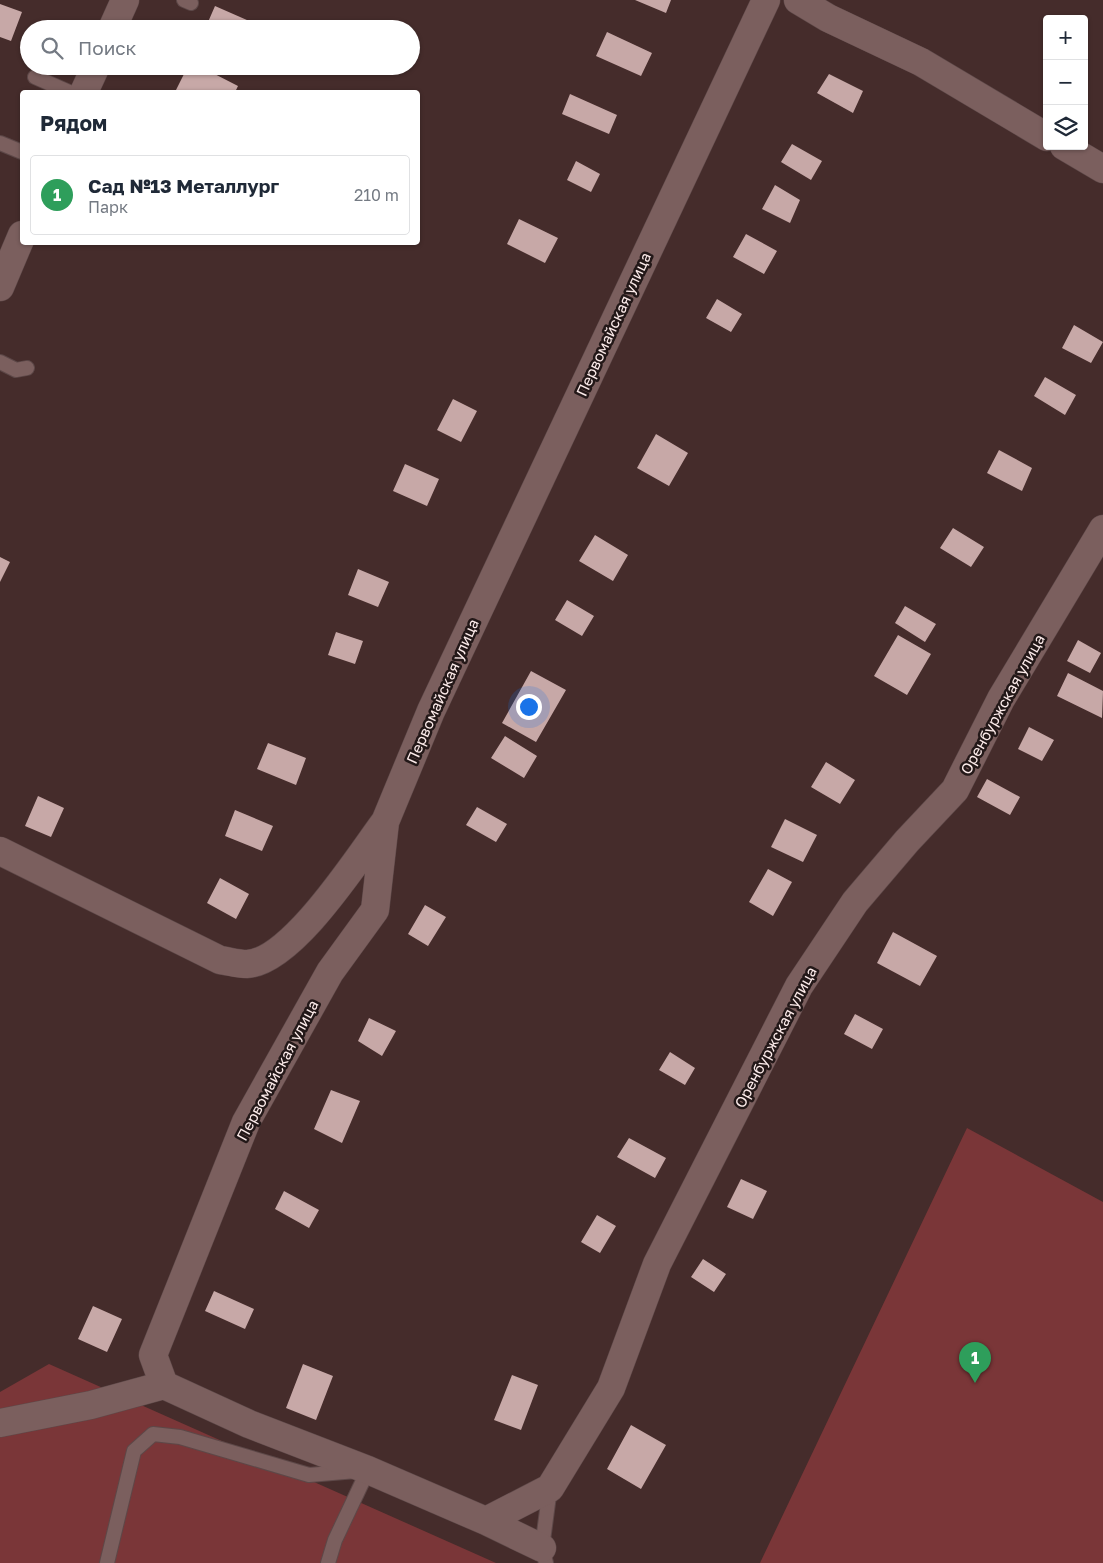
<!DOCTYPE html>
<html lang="ru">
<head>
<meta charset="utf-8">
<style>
  :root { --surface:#fff; --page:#f2f2f3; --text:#1f2937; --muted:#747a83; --line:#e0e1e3; --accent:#db2777 }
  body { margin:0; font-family:"Golos Text",sans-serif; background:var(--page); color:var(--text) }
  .controls { position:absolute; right:15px; top:15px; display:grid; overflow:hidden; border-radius:5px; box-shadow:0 1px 4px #0004 }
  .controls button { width:45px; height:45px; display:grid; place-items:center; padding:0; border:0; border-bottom:1px solid var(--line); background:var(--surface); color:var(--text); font:25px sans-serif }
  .you { position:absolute; left:528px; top:706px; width:18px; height:18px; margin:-12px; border:4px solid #fff; border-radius:50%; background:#1a73e8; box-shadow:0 0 0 8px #1a73e833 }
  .badge { display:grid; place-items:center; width:32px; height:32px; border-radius:50%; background:var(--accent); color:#fff; font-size:16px; font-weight:700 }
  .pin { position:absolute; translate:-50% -41px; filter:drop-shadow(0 1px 2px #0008) }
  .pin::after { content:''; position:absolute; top:26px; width:18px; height:15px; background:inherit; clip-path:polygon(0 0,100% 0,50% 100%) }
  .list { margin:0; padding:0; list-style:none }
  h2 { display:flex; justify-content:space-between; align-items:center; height:65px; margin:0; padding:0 20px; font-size:21px }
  h2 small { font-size:16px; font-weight:400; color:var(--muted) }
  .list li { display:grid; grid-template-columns:32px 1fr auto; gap:15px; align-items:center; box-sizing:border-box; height:80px; margin:0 10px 10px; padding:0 10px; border:1px solid var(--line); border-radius:5px }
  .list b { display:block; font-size:19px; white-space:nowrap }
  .list p { margin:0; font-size:16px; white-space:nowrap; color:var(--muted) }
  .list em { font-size:16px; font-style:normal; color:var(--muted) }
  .icon { flex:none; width:28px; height:28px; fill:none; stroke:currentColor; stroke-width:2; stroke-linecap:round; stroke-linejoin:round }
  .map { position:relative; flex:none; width:1103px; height:1563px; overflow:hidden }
  .search { position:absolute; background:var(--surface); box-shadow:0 1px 4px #0004; left:20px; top:20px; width:400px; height:55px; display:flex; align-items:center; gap:12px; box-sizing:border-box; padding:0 18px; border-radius:28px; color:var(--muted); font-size:19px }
  .panel { position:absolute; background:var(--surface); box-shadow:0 1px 4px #0004; left:20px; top:90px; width:400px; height:155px; border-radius:5px }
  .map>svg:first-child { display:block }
  .green { fill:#7a3638 }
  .building { fill:#c7a8a7 }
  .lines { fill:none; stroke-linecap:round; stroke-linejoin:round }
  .service-casing { stroke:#5d4848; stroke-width:16 }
  .minor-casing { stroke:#5d4848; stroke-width:29 }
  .service { stroke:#7b5f5e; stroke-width:14 }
  .minor { stroke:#7b5f5e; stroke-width:28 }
  .labels { text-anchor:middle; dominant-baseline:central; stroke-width:5; stroke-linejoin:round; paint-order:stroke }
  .street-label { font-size:15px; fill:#fdeceb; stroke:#231818 }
</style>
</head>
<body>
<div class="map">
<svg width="1103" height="1563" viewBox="0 0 1103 1563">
  <rect width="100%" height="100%" fill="#452c2b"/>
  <path class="green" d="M967,1128l136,74v361h-343z
    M49,1364l447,199h-496v-171z"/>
  <path class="building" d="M635,0h36l-5,13z
    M0,4l22,8 -11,29 -11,-4z
    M215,6l41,18 -2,5h-49z
    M607,32l45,21 -11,23 -45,-20z
    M188,66h11l39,20 -3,6h-60z
    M829,74l34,17 -10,22 -36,-20z
    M570,94l47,21 -8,19 -47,-20z
    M792,144l30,17 -11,19 -30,-18z
    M576,161l24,13 -9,18 -24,-12z
    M775,185l25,15 -10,23 -28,-14z
    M519,219l39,19 -13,25 -38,-19z
    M746,234l31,17 -13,23 -31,-17z
    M717,299l25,15 -11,18 -25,-14z
    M1074,325l29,17 -12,21 -29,-15z
    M1045,377l31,18 -11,20 -31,-19z
    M453,399l24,12 -16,31 -24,-12z
    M656,434l32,19 -19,33 -32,-18z
    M999,450l33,18 -10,23 -35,-18z
    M405,464l34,15 -12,27 -34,-15z
    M953,528l31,19 -13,20 -31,-19z
    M595,535l33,20 -15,26 -34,-20z
    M0,557l10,5 -10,20z
    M358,569l31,13 -11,25 -30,-12z
    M567,600l27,16 -12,20 -27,-16z
    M905,606l31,18 -11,18 -30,-19z
    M336,632l27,9 -8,23 -27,-9z
    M898,635l33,19 -24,41 -33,-19z
    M1078,640l23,13 -11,20 -23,-12z
    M531,671l35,19 -30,52 -34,-19z
    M1068,673l35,18 -1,27 -45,-22z
    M1029,727l25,13 -12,21 -24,-12z
    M505,736l32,20 -13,22 -33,-20z
    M268,743l38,15 -10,27 -39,-16z
    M826,762l29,18 -15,24 -29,-17z
    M987,779l33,18 -10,18 -33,-18z
    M38,796l26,12 -13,29 -26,-11z
    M477,807l30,17 -11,18 -30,-17z
    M235,810l38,16 -11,25 -37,-15z
    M785,819l32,16 -14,27 -32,-15z
    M768,869l24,13 -19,34 -24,-14z
    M220,878l29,16 -13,25 -29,-16z
    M425,905l21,12 -18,29 -20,-12z
    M893,932l44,24 -17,30 -43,-23z
    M855,1014l28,15 -11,20 -28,-15z
    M369,1018l27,13 -14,25 -24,-15z
    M670,1052l25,16 -10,17 -26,-15z
    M331,1090l29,11 -18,42 -28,-14z
    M629,1138l37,20 -11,20 -38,-21z
    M741,1179l26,12 -14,28 -26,-12z
    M284,1191l35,19 -10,18 -34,-19z
    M597,1215l19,11 -16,27 -19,-11z
    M703,1259l23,15 -12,18 -23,-15z
    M214,1291l40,18 -9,20 -40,-18z
    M93,1306l29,13 -15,33 -29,-13z
    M303,1364l30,12 -17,44 -30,-12z
    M512,1375l26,10 -17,45 -27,-10z
    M631,1425l35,20 -25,44 -34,-20z"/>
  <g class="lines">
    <g class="service-casing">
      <path id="service" d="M184,0l7,3
        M35,77l34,15
        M0,143l22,9
        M0,362l16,8 11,-2
        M107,1563l27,-112 19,-17 27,3 129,38 59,-5 -33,70 -7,23
        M546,1563l-4,-15 8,-60"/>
    </g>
    <g class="minor-casing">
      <path id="minor" d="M798,0l30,18 93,44 126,75
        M112,29l13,-29
        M84,92l12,-26
        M1064,146l39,23
        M0,287l22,-52
        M0,851l220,109c8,1 18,4 27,4 45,-2 111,-106 137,-141
        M164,1385l-11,-30 93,-233 84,-150 45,-62 10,-88 46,-111 335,-711
        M0,1423l91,-18 73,-20 85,39 119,46 118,51 56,27
        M486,1521l64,-33 61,-100 46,-124 142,-278 56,-84 52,-61 48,-51 46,-91 102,-170"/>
    </g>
    <use href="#service" class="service"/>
    <use href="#minor" class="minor"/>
  </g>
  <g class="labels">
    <g class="street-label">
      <text transform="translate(613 324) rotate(-65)">Первомайская улица</text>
      <text transform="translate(442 691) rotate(-66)">Первомайская улица</text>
      <text transform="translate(1002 704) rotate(-61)">Оренбуржская улица</text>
      <text transform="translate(775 1037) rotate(-62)">Оренбуржская улица</text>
      <text transform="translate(277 1070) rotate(-62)">Первомайская улица</text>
    </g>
  </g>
</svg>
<div class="controls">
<button>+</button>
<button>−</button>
<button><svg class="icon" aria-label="layers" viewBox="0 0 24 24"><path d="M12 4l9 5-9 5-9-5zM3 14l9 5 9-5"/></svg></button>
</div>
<div class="you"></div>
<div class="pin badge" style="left:975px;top:1383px;background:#2e9e5b">1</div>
<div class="search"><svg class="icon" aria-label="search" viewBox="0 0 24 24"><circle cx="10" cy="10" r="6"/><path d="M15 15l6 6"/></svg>Поиск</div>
<section class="panel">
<h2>Рядом<small></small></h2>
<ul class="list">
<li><span class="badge" style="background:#2e9e5b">1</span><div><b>Сад №13 Металлург</b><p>Парк</p></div><em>210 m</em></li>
</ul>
</section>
</div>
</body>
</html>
